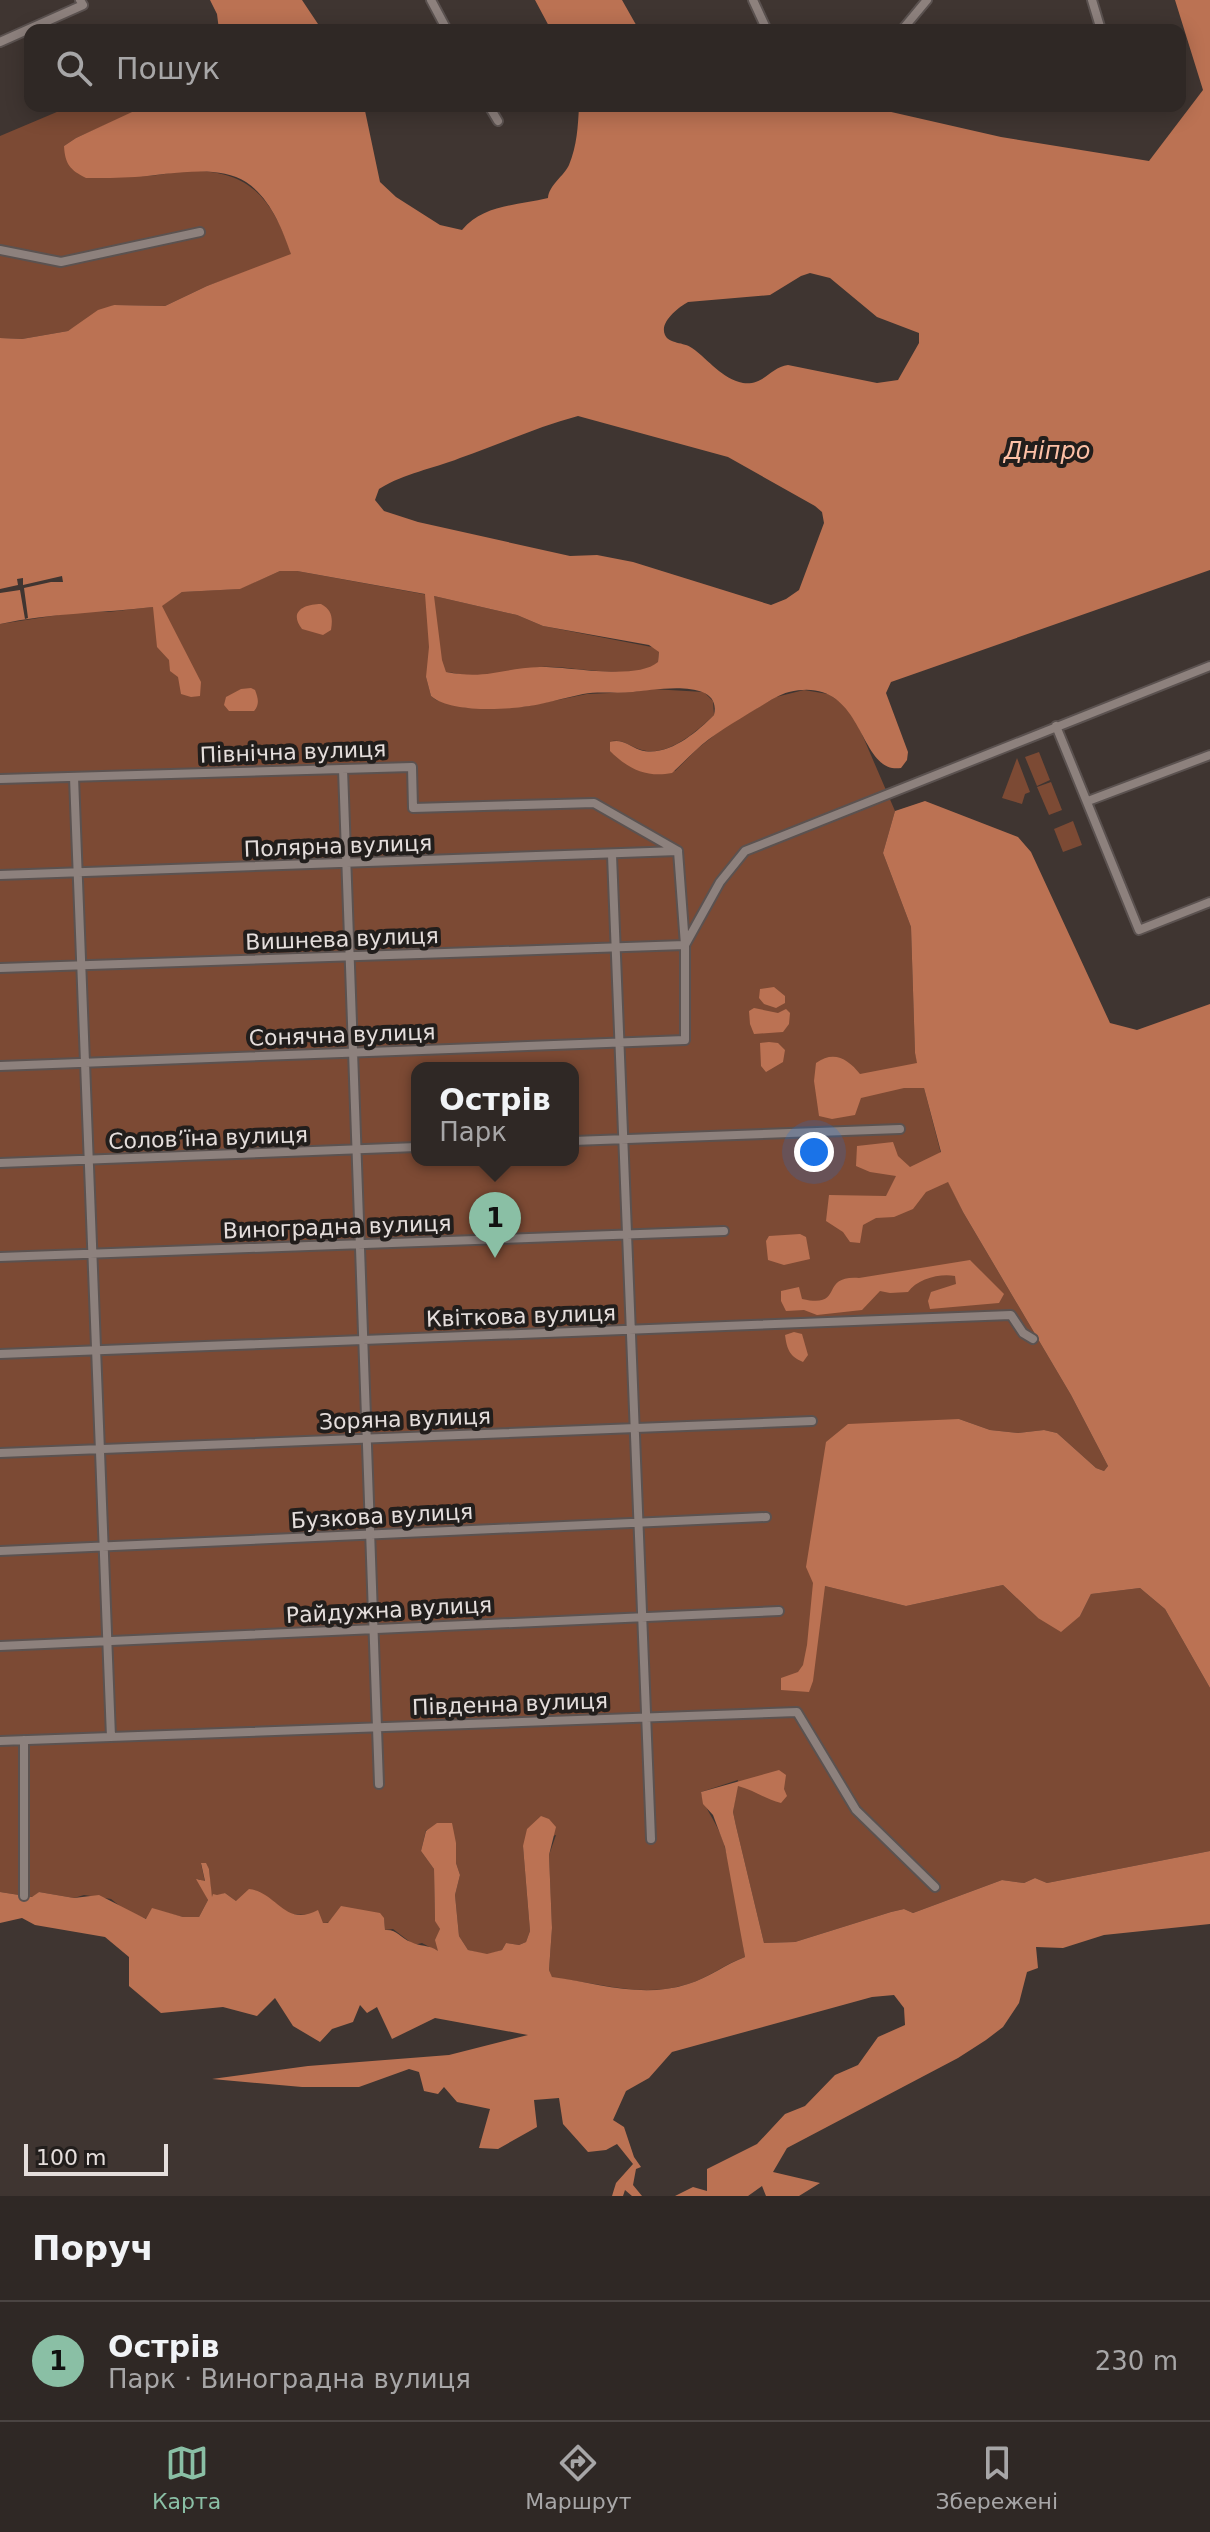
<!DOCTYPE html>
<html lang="uk">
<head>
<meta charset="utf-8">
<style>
  :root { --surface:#2f2825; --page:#3b3432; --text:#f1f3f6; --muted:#a7a6a7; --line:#4a4442; --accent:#8abfa5 }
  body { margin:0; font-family:"DejaVu Sans",sans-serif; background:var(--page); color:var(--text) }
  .scale { position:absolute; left:24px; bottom:20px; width:144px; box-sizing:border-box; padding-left:8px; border:4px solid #e5dedc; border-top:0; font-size:22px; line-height:28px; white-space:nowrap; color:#e5dedc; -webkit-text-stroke:6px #221e1c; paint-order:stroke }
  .you { position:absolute; left:814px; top:1152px; width:28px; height:28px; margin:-20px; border:6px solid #fff; border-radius:50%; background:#1a73e8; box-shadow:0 0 0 12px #1a73e833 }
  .badge { display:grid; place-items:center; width:52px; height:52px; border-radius:50%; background:var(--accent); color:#111; font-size:26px; font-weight:700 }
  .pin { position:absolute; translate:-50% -66px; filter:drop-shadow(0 2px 4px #0008) }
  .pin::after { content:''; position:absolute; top:42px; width:28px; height:24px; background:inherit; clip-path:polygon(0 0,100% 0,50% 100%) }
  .popup { position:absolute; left:411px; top:1062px; width:168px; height:104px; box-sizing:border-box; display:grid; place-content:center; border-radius:16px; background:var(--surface); filter:drop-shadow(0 2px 6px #0005); font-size:26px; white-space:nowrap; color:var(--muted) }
  .popup b { font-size:30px; color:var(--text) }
  .popup::after { content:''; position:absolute; left:50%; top:100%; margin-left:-16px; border:16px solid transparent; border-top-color:var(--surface) }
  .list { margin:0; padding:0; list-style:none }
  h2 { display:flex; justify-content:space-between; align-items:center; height:104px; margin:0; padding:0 32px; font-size:34px }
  h2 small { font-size:26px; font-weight:400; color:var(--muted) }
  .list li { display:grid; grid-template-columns:52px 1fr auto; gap:24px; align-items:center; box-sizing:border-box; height:120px; padding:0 32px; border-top:2px solid var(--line) }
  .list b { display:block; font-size:30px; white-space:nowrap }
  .list p { margin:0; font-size:26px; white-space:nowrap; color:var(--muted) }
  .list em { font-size:26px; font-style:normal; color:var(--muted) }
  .icon { flex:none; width:44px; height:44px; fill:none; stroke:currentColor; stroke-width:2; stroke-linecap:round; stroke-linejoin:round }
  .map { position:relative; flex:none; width:1210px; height:2196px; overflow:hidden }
  .search { position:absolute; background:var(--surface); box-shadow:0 4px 20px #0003; left:24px; right:24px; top:24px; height:88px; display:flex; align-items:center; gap:20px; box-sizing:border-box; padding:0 28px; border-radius:16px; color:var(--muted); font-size:30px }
  .sheet { height:224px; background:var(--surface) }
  nav { display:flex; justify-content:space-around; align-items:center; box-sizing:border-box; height:112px; border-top:2px solid var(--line); background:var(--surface); font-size:22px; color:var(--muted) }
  nav a { display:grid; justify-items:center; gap:4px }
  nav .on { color:var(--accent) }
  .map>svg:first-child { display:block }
  .green { fill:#7c4a34; fill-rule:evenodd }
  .water { fill:#bb7253; fill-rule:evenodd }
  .pier { fill:#3f3531 }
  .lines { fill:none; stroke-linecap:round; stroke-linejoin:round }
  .minor-casing { stroke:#5b5250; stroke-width:12 }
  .minor { stroke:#8d817d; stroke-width:8 }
  .labels { text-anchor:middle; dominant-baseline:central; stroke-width:8; stroke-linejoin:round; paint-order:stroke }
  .street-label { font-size:22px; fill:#e5dedc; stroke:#221e1c }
  .water-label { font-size:24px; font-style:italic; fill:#fdc0a6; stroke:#221e1c }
</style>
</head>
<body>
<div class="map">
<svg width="1210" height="2196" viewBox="0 0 1210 2196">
  <rect width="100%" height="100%" fill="#3f3531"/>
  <path class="green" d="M71,106h63l5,4 -63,28 -12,8c17,7 59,30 74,30 16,1 33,-4 49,-5 64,-2 85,28 105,84l-85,31 -42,20 -51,-1 -46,26 -46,8 -22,-1v-202z
    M280,571h17l137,25 83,19 26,11 114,22 2,4 -1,11c-23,19 -88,2 -116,4 -21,2 -41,9 -62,10 -21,0 -35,-11 -54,0l5,19 5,4 31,8 56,-1 64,-13 46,-2 19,-3 52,3 9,9 1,14c-18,17 -46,42 -72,35 -11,-3 -19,-11 -30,-9l63,30 22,-22 29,-23 50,-29 28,-7 24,4 17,11 13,20 37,86 -12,42 28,74 4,126 33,128 15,31 108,183 37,71 -4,5 -8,-3 -39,-35 -13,-3 -26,3 -28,-3 -31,-11 -146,164 93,23 97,-21 35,33 42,-2 11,-22 49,-6 25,21 45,79v163l-163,32 -12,-5 -11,5 -22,-3 -89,33 -9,-4 -13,3 -96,30 -31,1 -28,-117 -3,-14 5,-32 -37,12c3,17 17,31 23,52 9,33 16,79 21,113 -20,7 -37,21 -57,27 -46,15 -90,-2 -136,-6l-3,-8 3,-42 -3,-73 7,-20 -33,11 7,85 -4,11 -7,3 -13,-2 -4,7 -15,5 -19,-5 -9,-14 -4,-41 5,-20 -4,-12v-20l-30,-13 -5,21 13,18 1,51 5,9 -1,23 -17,-9 -8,2 -21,-16 -8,1 -1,-11 -61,4 -15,-8 -19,-1 -9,-6 -44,-7 -11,-8 -8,3 -5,6 -3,-33 -8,-5 4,18 -7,-3 10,21 -9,17h-16l-31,-8 -5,10 -21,-8 -15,-12 -27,-4 -10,3 -35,-6 -6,5 -33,-5v-1268l84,-13 24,1 53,-6 21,-14 57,-3zM417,1068h156v92h-156z
    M1039,752l11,28 -13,6 -12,-29z
    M1017,758l13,34 -5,2 -3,10 -20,-6z
    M1051,782l11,28 -13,5 -12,-28z
    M1073,821l9,24 -19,7 -9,-23z"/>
  <path class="water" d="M210,0h92l20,30h-103l-2,-16z
    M535,0h87l17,30h-88z
    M1175,0h35v570l-319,112 -5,11 22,59 -1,8 -6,8c-45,7 -34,-94 -112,-76 -12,3 -22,11 -33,17 -21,13 -43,25 -61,42 -8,7 -15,15 -23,22 -25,5 -44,-4 -62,-22v-9c12,-4 19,4 30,8 27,8 56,-17 74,-35 9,-38 -61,-25 -81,-23 -17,2 -34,-1 -50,2 -20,4 -41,11 -61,13 -23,3 -73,5 -91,-11l-5,-19 3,-30 -4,-53 -128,-23h-17l-40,18 -58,3 -20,14 39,76 -1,14 -9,1 -10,-3 -3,-17 -8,-6 -1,-11 -12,-13 -4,-40c-51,6 -102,6 -153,17v-286l22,1 46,-8 30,-21 16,-5 51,1 42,-20 84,-32c-9,-26 -21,-56 -45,-72 -29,-19 -79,-7 -111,-5 -16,1 -33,1 -49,1 -16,-8 -21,-14 -22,-32l12,-8 69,-32h219l16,76 16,15 44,28 22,5c22,-26 54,-24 86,-32 1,-13 16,-22 21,-33 8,-19 9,-39 10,-59h286l136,31 148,24 54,-71zM810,273l20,5 47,39 42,16v10l-21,37 -21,3 -89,-18c-17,2 -25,21 -45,18 -21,-4 -34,-23 -51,-35 -8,-6 -23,-4 -27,-13 -6,-13 14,-28 23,-33l82,-7 31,-19zM578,416l150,41 87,49 7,6 2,11 -25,67 -13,9 -15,6 -138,-43 -36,-7 -27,1 -152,-34 -34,-11 -9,-11 4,-11c28,-17 51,-19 81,-31 40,-14 77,-31 118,-42zM434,596l83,19 26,11 106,19 10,7 -1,10c-22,19 -90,4 -118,5 -37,1 -53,13 -94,5l-4,-12z
    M321,604c11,6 12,14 10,26l-8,5 -21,-6c-14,-18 3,-25 19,-25z
    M251,688l4,2c3,8 5,14 -1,21h-25l-5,-6 2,-8 15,-8z
    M925,801l93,36 13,15 79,171 27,7 73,-26v684l-45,-79 -25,-21 -49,6 -11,22 -19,16 -23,-14 -35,-33 -97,21 -81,-20 -12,95 -4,11 -28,-2v-12l17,-6 5,-7 4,-20 6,-62 -7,-16 20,-125 22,-18 111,-5 31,11 28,3 26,-3 13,3 39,35 8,3 4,-5 -37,-71 -108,-183 -15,-30 -22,10 -13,17 -19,8 -18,1 -13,7 -3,18 -10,-1 -7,-10 -17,-11 3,-26 57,1 10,-20 -26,-4 -14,-6 1,-20 36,-4 5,14 12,11 31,-15 -17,-64h-20l-43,10 -6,17 -23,4 -13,-3 -5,-35 2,-18c18,-13 32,-4 44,11l57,-11 -2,-10 -4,-126 -28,-74 12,-42z
    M774,987l11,9v7l-9,5 -12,-4 -5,-6 1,-9z
    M754,1008l24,5 8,-4 4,4 -1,11 -6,8 -29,2 -4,-10 -1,-13z
    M769,1042l9,1 7,7 -2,12 -17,10 -5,-6 -1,-23z
    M800,1234l6,3 4,22 -26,6 -16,-5 -2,-19 3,-5z
    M970,1260l34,34 -5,9 -69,6 -2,-8 3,-9 25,-8 -1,-8c-15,-3 -38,3 -47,16l-18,1 -10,-2 -18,19 -45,5 -13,-5 -18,1 -5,-10v-10l18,-4 3,12c44,10 16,-24 57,-21z
    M794,1332l8,2 6,21 -5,7c-14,-6 -16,-13 -18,-27z
    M779,1770l7,5 -2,14 3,7 -6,7c-16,-4 -27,-13 -43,-17l-5,26 3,14 28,117 31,-1 96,-30 13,-3 9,4 89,-33 22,3 11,-5 12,5 163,-32v73l-106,11 -41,13 -27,-1 2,21 -11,4 -8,31 -16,24 -17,13 -28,18 -171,90 -14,24 47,11 -21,13h-33l-4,-10 -14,10h-73l18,-9 14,4v-22l50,-25 28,-30 20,-8 30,-31 23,-10 20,-28 27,-12 -1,-17 -10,-13 -22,2 -200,55 -23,26 -23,13 -13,29 11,7 10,30 7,10 -5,2 -3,16 9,11h-10l-7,-6 -2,6h-11l4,-13 17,-19 -16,-20 -11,6 -18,2 -25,-28 -4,-26 -25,2 3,27 -39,22 -19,-1 11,-39 -33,-7 -13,-15 -6,7 -14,-3 -5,-19 -10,-3 -50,18h-57l-90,-8 96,-13 141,-11 79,-20 -93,-17 -43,21 -15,-32 -10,6 -7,-8 -7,17 -21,7 -12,13 -27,-16 -18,-28 -18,18 -34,-9 -62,6 -32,-27v-29l-24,-20 -70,-12 -13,-7 -22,5v-31l32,5 7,-5 35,6 25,-3 47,24 6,-11 31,9h16l9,-17 -12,-21 9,2 -4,-18h5l3,6 3,28 1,-3 4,1 8,-2 11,8 13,-12c28,3 36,39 69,21l5,13h5l13,-17 39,7 4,5 1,12c12,-1 15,8 26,12 9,5 17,2 27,9l-3,-11 5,-11 -5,-8 -1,-52 -13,-18 5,-20 11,-8h15l4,20v20l4,12 -5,20 4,41 9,14 19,4 15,-4 4,-7 13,2 7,-3 4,-11 -7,-85 4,-17 14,-13 8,3 7,8 -7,28 3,73 -3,42 3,7c46,6 90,22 136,7 20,-6 38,-20 57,-27l-20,-110 -12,-32 -10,-11 -2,-12z"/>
  <path class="pier" d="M62,576l1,6h-12l-27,6 4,30 -3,1 -5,-29 -20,3v-4l18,-4 -1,-6 6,-1v7z"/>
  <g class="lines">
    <g class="minor-casing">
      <path id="minor" d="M431,0l16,30
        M753,0l12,26
        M1092,0l9,30
        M902,30l25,-30
        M0,42l83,-37 -3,-5
        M489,106l9,15
        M0,250l61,12 139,-30
        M1056,726l83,204 71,-28
        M343,769l36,1015
        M74,777l37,960
        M0,779l412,-12 1,41 181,-5 84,48
        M1088,801l122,-46
        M612,855l39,984
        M0,875l678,-24
        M0,968l685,-23 35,-63 25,-31 465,-185
        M0,1066l685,-26v-95l-7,-94
        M573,1141l327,-12
        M0,1163l417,-16
        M0,1257l724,-26
        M0,1354l1011,-39 12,18 10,6
        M0,1453l812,-32
        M0,1551l766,-34
        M0,1646l779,-35
        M24,1740v156
        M0,1741l797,-29 59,98 79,77"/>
    </g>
    <use href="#minor" class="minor"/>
  </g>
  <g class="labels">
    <g class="street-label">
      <text transform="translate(293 752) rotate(-2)">Північна вулиця</text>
      <text transform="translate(338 846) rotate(-2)">Полярна вулиця</text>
      <text transform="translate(342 939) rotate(-2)">Вишнева вулиця</text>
      <text transform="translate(342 1035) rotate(-2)">Сонячна вулиця</text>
      <text transform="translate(208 1138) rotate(-2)">Соловʼїна вулиця</text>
      <text transform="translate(337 1227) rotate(-2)">Виноградна вулиця</text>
      <text transform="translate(521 1316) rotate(-2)">Квіткова вулиця</text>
      <text transform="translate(405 1419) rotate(-2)">Зоряна вулиця</text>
      <text transform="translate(382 1516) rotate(-3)">Бузкова вулиця</text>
      <text transform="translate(389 1610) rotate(-3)">Райдужна вулиця</text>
      <text transform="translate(510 1704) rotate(-2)">Південна вулиця</text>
    </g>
    <g class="water-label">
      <text x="1047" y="451">Дніпро</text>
    </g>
  </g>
</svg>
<div class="scale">100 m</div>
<div class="you"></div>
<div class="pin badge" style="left:495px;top:1258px">1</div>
<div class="popup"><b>Острів</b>Парк</div>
<div class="search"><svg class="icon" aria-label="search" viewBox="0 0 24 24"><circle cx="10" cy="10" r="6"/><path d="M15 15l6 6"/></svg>Пошук</div>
</div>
<section class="sheet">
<h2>Поруч<small></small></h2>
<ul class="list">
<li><span class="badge">1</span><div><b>Острів</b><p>Парк · Виноградна вулиця</p></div><em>230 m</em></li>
</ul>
</section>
<nav>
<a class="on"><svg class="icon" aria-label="map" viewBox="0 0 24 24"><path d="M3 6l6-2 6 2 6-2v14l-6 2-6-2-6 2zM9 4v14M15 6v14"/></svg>Карта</a>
<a><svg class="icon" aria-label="directions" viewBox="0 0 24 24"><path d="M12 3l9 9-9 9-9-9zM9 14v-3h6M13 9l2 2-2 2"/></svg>Маршрут</a>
<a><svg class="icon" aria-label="saved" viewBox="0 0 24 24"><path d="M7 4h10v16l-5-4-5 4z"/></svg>Збережені</a>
</nav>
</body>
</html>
